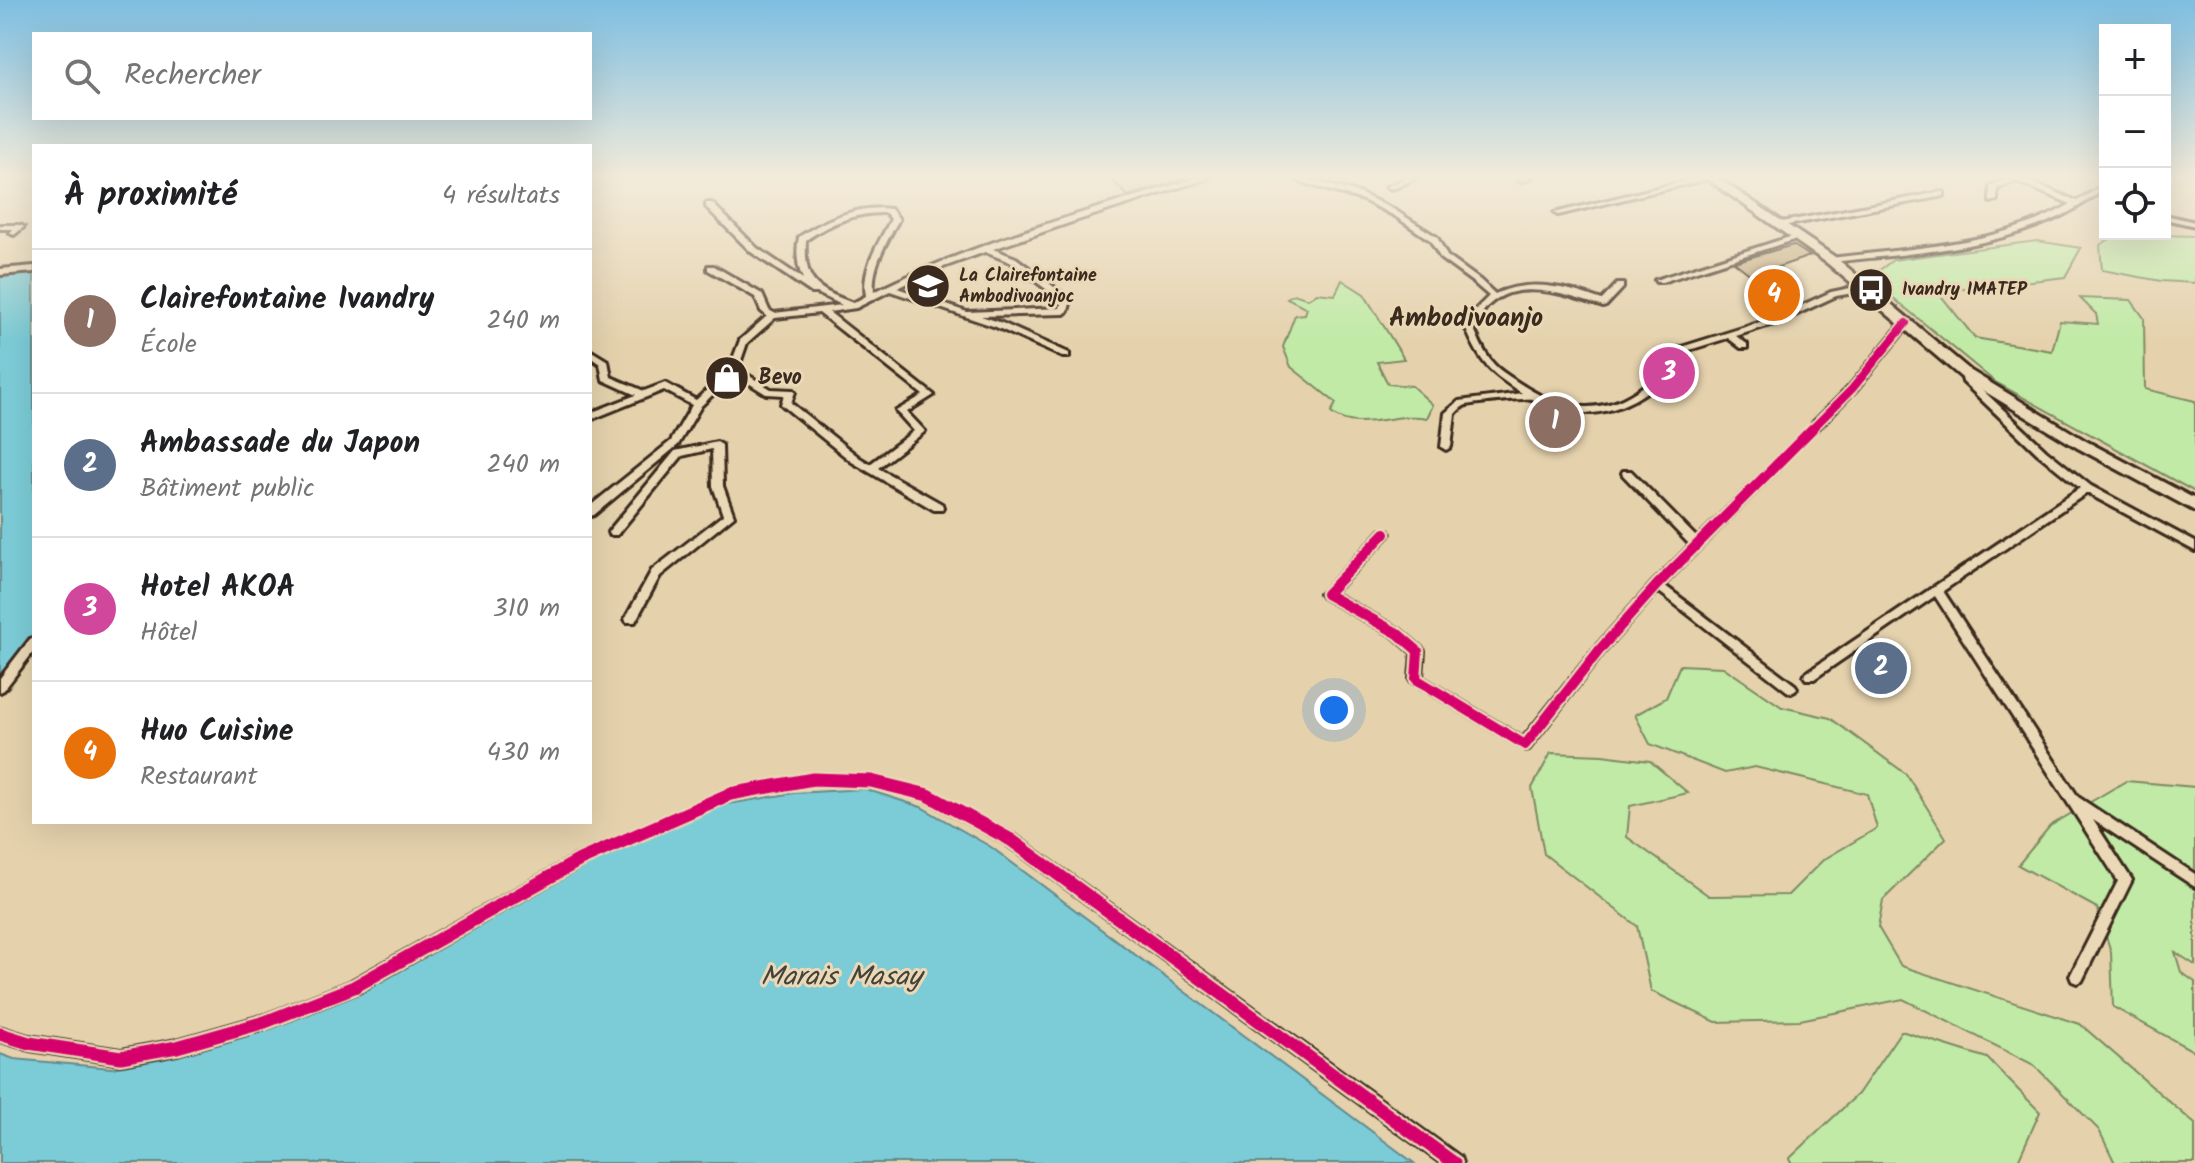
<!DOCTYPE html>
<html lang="fr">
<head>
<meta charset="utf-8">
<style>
  :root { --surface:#fff; --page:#f2f2f2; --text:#202124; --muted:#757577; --line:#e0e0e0; --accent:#3b2a1e }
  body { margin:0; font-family:Kalam,sans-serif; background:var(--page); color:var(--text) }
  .controls { position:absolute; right:24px; top:24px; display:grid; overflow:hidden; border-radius:0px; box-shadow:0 8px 32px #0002 }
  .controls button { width:72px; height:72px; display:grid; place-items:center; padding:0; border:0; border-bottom:2px solid var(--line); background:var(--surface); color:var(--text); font:40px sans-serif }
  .you { position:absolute; left:1334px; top:710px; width:28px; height:28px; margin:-20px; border:6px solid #fff; border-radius:50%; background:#1a73e8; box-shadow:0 0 0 12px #1a73e833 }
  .badge { display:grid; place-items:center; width:52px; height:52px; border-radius:50%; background:var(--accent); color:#fff; font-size:26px; font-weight:700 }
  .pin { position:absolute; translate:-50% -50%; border:4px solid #fff; box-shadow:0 2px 8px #0006 }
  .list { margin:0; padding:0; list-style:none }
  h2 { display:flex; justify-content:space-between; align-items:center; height:104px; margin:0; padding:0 32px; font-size:34px }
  h2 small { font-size:26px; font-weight:400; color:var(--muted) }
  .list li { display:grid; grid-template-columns:52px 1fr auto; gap:24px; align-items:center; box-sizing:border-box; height:144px; padding:0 32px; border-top:2px solid var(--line) }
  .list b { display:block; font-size:30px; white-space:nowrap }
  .list p { margin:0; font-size:26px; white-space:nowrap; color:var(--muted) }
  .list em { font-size:26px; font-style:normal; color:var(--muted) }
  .icon { flex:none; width:44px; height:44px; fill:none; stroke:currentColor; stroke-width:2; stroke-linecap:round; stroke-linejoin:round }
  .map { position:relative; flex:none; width:2195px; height:1163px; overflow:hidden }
  .search { position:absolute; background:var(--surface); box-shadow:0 8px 32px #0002; left:32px; top:32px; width:560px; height:88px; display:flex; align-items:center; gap:20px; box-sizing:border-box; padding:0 28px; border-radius:0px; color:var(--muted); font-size:30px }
  .panel { position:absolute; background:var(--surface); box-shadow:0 8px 32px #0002; left:32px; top:144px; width:560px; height:680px; border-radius:0px }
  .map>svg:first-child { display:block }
  .green { fill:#c0eaa6; stroke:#7e8a62; stroke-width:2 }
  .water { fill:#7cccd7; stroke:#628b8d; stroke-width:2 }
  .building { fill:#c6ad80; stroke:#3b2a1e; stroke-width:2 }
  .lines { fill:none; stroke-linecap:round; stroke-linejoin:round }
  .street-casing { stroke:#3b2a1e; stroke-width:6 }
  .secondary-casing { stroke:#3b2a1e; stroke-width:6 }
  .street { fill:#ead8b6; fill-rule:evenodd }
  .secondary { fill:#ead8b6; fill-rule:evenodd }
  .cycleway-far2-casing { stroke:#ead8b6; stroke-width:12 }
  .cycleway-far1-casing { stroke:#ead8b6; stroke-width:15 }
  .cycleway-casing { stroke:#ead8b6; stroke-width:18 }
  .cycleway-far2 { stroke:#d6006c; stroke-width:8 }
  .cycleway-far1 { stroke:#d6006c; stroke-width:10 }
  .cycleway { stroke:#d6006c; stroke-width:13 }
  .labels { text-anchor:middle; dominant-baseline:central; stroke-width:6; stroke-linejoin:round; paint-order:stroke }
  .far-poi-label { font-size:18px; font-weight:bold; fill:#3b2a1e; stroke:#ead8b6; text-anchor:start }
  .poi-label { font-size:22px; font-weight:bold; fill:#3b2a1e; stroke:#ead8b6; text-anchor:start }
  .far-district-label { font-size:26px; font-weight:bold; fill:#3b2a1e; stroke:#ead8b6 }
  .near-water-label { font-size:28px; font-style:italic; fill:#45423a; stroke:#ead8b6 }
</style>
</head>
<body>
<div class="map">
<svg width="2195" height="1163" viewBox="0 0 2195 1163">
  <rect width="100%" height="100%" fill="#e5d2ad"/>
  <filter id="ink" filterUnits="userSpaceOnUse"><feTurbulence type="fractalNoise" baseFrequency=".0125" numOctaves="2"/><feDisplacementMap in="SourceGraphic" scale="16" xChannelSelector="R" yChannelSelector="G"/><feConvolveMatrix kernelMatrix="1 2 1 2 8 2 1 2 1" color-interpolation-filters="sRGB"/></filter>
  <g filter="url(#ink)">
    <path class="green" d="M2118,234l77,2v47l-34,-2 -59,-11 -2,-25z
      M2037,241l44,7 -16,29 -127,15 37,46 77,13 8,-30 38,3 -2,-10 -16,-16 51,2 13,18 1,71 50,12v91l-200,-110 -126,-104 24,-18z
      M1342,280l22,14 40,65 -27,3 11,22 24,2 21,19 -6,13c-30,-7 -69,16 -96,-5l5,-10 -45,-36 -8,-20 12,-32 10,-1 2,-6 -20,-10 7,-4 14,5 9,-6 18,2z
      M1680,665l43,2 59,40 48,11 76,56 40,64 -63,62 -5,27 23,39 179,58 115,100v39h-80l-16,-33 -65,-65 -131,-66 -103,21 -84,2 -65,-31 -14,-65 -93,-72 -12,-66 19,-35 51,2 48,6 38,32 -58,13 -3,31 82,59 79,-1 35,-35 54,-32 -10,-34 -112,-27 -30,6 -75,-29 -15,-29 31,-17z
      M2126,781l69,6v178l-20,-13 6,20 14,10v70l-82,-45 -2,-55 -14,-44 -79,-43 32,-39z
      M1901,1031l86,27 53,54 -23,51h-226l-2,-4 69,-65z"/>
    <path class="water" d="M34,274v358l-34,46v-402z
      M865,789l56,18 70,40 423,316h-1414v-109l14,5 97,9 53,-9 56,-17 131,-48 219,-122 152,-67 72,-12z"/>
    <path class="building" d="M1110,178h77l-59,18z
      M1793,245l17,11 -58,20 -18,-14z"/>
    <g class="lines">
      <g class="street-casing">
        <path id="street" d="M1197,178h12l-134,43 -82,28 23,9 55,42 -3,11 -4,3 -83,2 21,7 67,30v4h-6l-67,-30 -106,-36 -34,17 -27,4 105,83 -27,17 16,17 2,2 -2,2 -45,35 64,36 1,3 -1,3h-8l-82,-48 -69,-56 -2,-2 3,-9 -18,-1 -32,-20 -33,32 -23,39 -84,70 -4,1v-10l81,-65 21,-36 -28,-15 -74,30v-7l46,-18 -33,-15 -3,-16 -10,-7v-7l18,11 3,16 33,14 21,-8 31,17 33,-31 11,-29 27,-24 -6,-5 -6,-14 -47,-27v-4h6l48,28 7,16 5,3 68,-8 -25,-12h-5l-61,-41 -45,-45v-4h6l45,45 46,31c-6,-13 -7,-28 -4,-42 27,-18 59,-32 92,-28l8,10c-12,23 -28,47 -25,73 102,-50 214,-81 323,-114zM886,213l5,6c-12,24 -30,49 -25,77l-13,7c-38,-15 -49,-20 -47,-63 24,-17 50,-28 80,-27zM985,252l25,10 52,39 -2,7 -93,4 -70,-24 30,-15zM819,313l104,82 -27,16 18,20 -44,33 -10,-6 -69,-55 4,-11 -2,-2 -22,-1 -33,-20 9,-26 28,-25z
          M1293,178h11l55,15 34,16 44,28 10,19 33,24 15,14c34,-16 73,-7 107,6l15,-16h6v4l-17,18 -3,1c-35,-12 -93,-33 -120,5 -4,4 -6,12 -9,17 5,11 10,24 18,33 6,8 16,13 24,19 28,19 59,32 93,23 21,-6 37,-19 52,-33l1,-18 112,-35 57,-26 34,-7 4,3 -4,3 -29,5 -56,26 -44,14 11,8v4h-6l-13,-10 -58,18 -1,18c-22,20 -46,36 -76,39 -24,1 -39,-7 -61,-14 -6,-1 -61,4 -68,7 -4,2 -6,5 -9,8l-4,33 -5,3 -5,-3 4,-34 14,-12 63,-8c-33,-21 -41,-29 -56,-64l10,-20 13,-13 -15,-13 -33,-24 -11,-19 -35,-24 -32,-16 -59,-17z
          M1406,178h10l-23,11 -7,-2z
          M1519,178h12l-4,2 -8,1z
          M1698,178h14l-154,37 -4,-2z
          M2009,178h12l56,23 28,-17v5c-19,13 -38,26 -60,34 -67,28 -143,31 -214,39l-4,-2 4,-2c81,-10 167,-12 240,-54l-56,-23 -18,8v11l-7,2v-16z
          M1941,192h3v4l-162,30 -4,-2 4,-2z
          M2165,215l30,7v4l-30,-7z
          M0,225h20l4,2 -10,8 -4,-2 3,-4h-13z
          M1796,235h6l1,2 -141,45h-6l-1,-2z
          M34,266v6l-34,3v-6z
          M1906,320l3,1v4l-54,66 -191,194 131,100 2,3 -2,3 -4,2 -4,-2 -129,-100 -53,60 -76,98 -4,1 -113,-68 -2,-3 2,-26 -19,-17 -71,-39 -2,-3 61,-64h8l1,3 -1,3 -55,57 67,37 21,18 2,3 -2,26 101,61 74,-93 56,-63 37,-37 -67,-70 -1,-2 1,-2h8l66,67 152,-151 54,-66z
          M1966,371l5,3v5l75,71 45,36 104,56v9l-108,-58 -144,98 135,206 117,77v13l-102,-67 39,60 -50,101 -5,2 -5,-2 -2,-5 48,-95 -183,-285 -121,83h-8l-2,-3 2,-3 274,-185 -42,-34 -75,-72 -2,-8z
          M717,442l5,3 1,41 11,30 -74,60 -25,46h-8l-2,-3 27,-49 71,-55 -10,-29 -1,-37 -30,7 -65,79h-8l-1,-3 67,-81z
          M34,638v13l-30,39 -4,2v-14l30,-39z
          M813,774l58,2 57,14 88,46 444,321 2,6h-21l-435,-319 -81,-44 -54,-14 -58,-2 -81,15 -147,65 -226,128 -94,37 -88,25 -56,10 -92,-14 -29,-9v-14l29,9 92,14 56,-10 88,-25 84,-33 226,-126 155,-67z"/>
      </g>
      <g class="secondary-casing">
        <path id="secondary" d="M1706,178h12l117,79 136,114 115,70 109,58v12l-119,-64 -115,-70 -134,-114z"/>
      </g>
      <use href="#street" class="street"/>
      <use href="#secondary" class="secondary"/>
      <g class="cycleway-far2-casing">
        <path id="cycleway-far2" d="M1810,431l42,-42 54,-66"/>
      </g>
      <g class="cycleway-far1-casing">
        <path id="cycleway-far1" d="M1385,533l-59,61 71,39 21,18 -2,28 109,66 76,-97 56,-63 155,-156"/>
      </g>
      <g class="cycleway-casing">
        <path id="cycleway" d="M0,1034l29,9 92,14 56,-10 88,-25 89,-35 226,-127 150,-66 83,-15 58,2 57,14 83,45 443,323"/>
      </g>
      <use href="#cycleway-far2" class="cycleway-far2"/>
      <use href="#cycleway-far1" class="cycleway-far1"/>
      <use href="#cycleway" class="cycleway"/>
    </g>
  </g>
  <linearGradient id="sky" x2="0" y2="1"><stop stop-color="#7dbee1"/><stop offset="0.52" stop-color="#f3ebda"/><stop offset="1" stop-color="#f3ebda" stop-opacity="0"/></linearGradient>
  <rect width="2195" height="341" fill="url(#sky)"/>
  <defs>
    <g id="school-disc" transform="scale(2.3)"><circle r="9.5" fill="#3b2a1e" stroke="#ead8b6"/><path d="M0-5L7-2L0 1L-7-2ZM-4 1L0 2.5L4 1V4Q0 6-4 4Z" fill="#fff"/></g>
    <g id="bus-disc" transform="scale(2.3)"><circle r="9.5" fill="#3b2a1e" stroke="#ead8b6"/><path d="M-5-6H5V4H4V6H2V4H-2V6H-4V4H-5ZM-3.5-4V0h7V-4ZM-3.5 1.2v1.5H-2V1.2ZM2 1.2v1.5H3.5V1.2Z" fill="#fff"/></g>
    <g id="shop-disc" transform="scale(2.3)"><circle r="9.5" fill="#3b2a1e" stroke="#ead8b6"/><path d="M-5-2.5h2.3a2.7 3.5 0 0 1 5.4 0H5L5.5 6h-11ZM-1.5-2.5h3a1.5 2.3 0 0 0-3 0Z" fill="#fff"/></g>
  </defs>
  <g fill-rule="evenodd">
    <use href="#school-disc" x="928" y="286"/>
    <use href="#bus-disc" x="1871" y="290"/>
    <use href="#shop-disc" x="727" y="378"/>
  </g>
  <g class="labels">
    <g class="far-poi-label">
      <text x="959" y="276">La Clairefontaine<tspan x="959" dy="21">Ambodivoanjoc</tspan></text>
      <text x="1902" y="290">Ivandry IMATEP</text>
    </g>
    <g class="poi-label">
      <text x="758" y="378">Bevo</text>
    </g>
    <g class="far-district-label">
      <text x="1466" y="319">Ambodivoanjo</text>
    </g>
    <g class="near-water-label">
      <text x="841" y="977">Marais Masay</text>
    </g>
  </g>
</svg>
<div class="controls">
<button>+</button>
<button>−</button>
<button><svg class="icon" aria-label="locate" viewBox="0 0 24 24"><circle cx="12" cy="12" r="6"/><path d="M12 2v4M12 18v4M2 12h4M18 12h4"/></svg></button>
</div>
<div class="you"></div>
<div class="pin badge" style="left:1555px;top:422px;background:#8d6e63">1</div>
<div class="pin badge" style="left:1881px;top:668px;background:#5c6f8a">2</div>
<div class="pin badge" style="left:1669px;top:373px;background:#d1479c">3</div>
<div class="pin badge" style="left:1774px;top:295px;background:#e8710a">4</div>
<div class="search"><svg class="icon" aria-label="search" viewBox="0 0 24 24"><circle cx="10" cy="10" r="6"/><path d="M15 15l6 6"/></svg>Rechercher</div>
<section class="panel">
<h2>À proximité<small>4 résultats</small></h2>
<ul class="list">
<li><span class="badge" style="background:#8d6e63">1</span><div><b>Clairefontaine Ivandry</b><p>École</p></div><em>240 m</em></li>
<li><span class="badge" style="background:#5c6f8a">2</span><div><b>Ambassade du Japon</b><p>Bâtiment public</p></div><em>240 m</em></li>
<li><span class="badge" style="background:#d1479c">3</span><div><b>Hotel AKOA</b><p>Hôtel</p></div><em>310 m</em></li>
<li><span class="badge" style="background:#e8710a">4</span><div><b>Huo Cuisine</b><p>Restaurant</p></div><em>430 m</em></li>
</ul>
</section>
</div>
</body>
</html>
